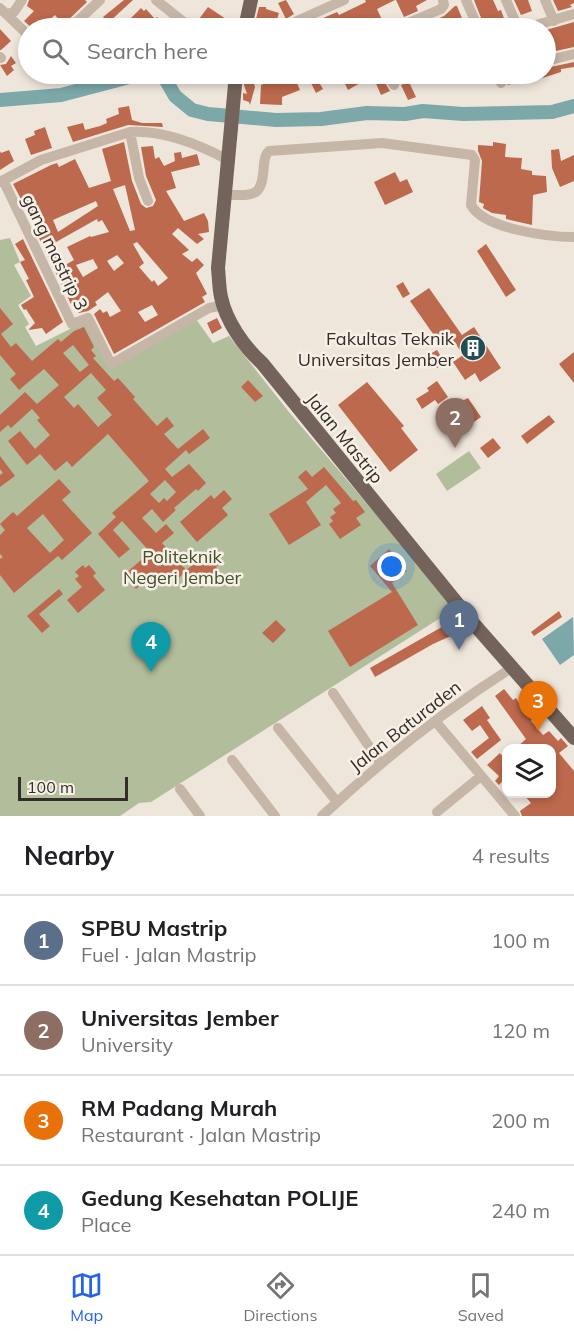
<!DOCTYPE html>
<html lang="en">
<head>
<meta charset="utf-8">
<style>
  :root { --surface:#fff; --page:#f6f6f6; --text:#202124; --muted:#757577; --line:#e0e0e0; --accent:#2563eb }
  body { margin:0; font-family:Mulish,sans-serif; background:var(--page); color:var(--text) }
  .controls { position:absolute; right:18px; bottom:18px; display:grid; overflow:hidden; border-radius:12px; box-shadow:0 3px 9px #0003 }
  .controls button { width:54px; height:54px; display:grid; place-items:center; padding:0; border:0; border-bottom:2px solid var(--line); background:var(--surface); color:var(--text); font:30px sans-serif }
  .scale { position:absolute; left:18px; bottom:15px; width:110px; box-sizing:border-box; padding-left:6px; border:3px solid #342c28; border-top:0; font-size:16px; line-height:21px; white-space:nowrap; color:#342c28; -webkit-text-stroke:4px #f7f0e7; paint-order:stroke }
  .you { position:absolute; left:392px; top:567px; width:21px; height:21px; margin:-15px; border:4px solid #fff; border-radius:50%; background:#1a73e8; box-shadow:0 0 0 9px #1a73e833 }
  .badge { display:grid; place-items:center; width:39px; height:39px; border-radius:50%; background:var(--accent); color:#fff; font-size:20px; font-weight:700 }
  .pin { position:absolute; translate:-50% -50px; filter:drop-shadow(0 2px 3px #0008) }
  .pin::after { content:''; position:absolute; top:32px; width:21px; height:18px; background:inherit; clip-path:polygon(0 0,100% 0,50% 100%) }
  .list { margin:0; padding:0; list-style:none }
  h2 { display:flex; justify-content:space-between; align-items:center; height:78px; margin:0; padding:0 24px; font-size:26px }
  h2 small { font-size:20px; font-weight:400; color:var(--muted) }
  .list li { display:grid; grid-template-columns:39px 1fr auto; gap:18px; align-items:center; box-sizing:border-box; height:90px; padding:0 24px; border-top:2px solid var(--line) }
  .list b { display:block; font-size:22px; white-space:nowrap }
  .list p { margin:0; font-size:20px; white-space:nowrap; color:var(--muted) }
  .list em { font-size:20px; font-style:normal; color:var(--muted) }
  .icon { flex:none; width:33px; height:33px; fill:none; stroke:currentColor; stroke-width:2; stroke-linecap:round; stroke-linejoin:round }
  .map { position:relative; flex:none; width:574px; height:816px; overflow:hidden }
  .search { position:absolute; background:var(--surface); box-shadow:0 3px 9px #0003; left:18px; right:18px; top:18px; height:66px; display:flex; align-items:center; gap:15px; box-sizing:border-box; padding:0 21px; border-radius:33px; color:var(--muted); font-size:22px }
  .sheet { height:438px; background:var(--surface) }
  nav { display:flex; justify-content:space-around; align-items:center; box-sizing:border-box; height:84px; border-top:2px solid var(--line); background:var(--surface); font-size:16px; color:var(--muted) }
  nav a { display:grid; justify-items:center; gap:3px }
  nav .on { color:var(--accent) }
  .map>svg:first-child { display:block }
  .green { fill:#b2bd9c }
  .water { fill:#7ca8aa }
  .lines { fill:none; stroke-linecap:round; stroke-linejoin:round }
  .river { stroke:#7ca8aa; stroke-width:14 }
  .building { fill:#bc694d; fill-rule:evenodd }
  .minor { stroke:#c6b6a8; stroke-width:10 }
  .major { stroke:#74635a; stroke-width:14 }
  .labels { text-anchor:middle; dominant-baseline:central; stroke-width:5; stroke-linejoin:round; paint-order:stroke }
  .street-label { font-size:18px; fill:#342c28; stroke:#f7f0e7 }
  .poi-label { font-size:18px; fill:#342c28; stroke:#f7f0e7; text-anchor:end }
  .park-label { font-size:18px; fill:#43502d; stroke:#f7f0e7 }
</style>
</head>
<body>
<div class="map">
<svg width="574" height="816" viewBox="0 0 574 816">
  <rect width="100%" height="100%" fill="#efe6db"/>
  <path class="green" d="M10,238l10,24 -6,3 17,31 -13,9 11,19 -4,3 11,19 52,-26 23,45 85,-46 17,24 16,-7 60,76 167,196 -305,194 -12,1 -19,13h-120v-576z
    M469,451l12,17 -34,23 -11,-17z"/>
  <path class="water" d="M573,617l1,38 -14,10 -18,-26z"/>
  <g class="lines">
    <path class="river" d="M156,74l8,3 11,19 17,14 16,4 68,6 45,-1 46,-6 38,1 18,-3 40,3 89,-2 22,-6
      M0,100l61,-5 80,-21"/>
  </g>
  <path class="building" d="M29,0h56l2,2 -24,23 -8,-10 -14,13h-9l-8,-7 10,-10 -7,-5z
    M124,0h9l-25,23 -5,-6z
    M286,0l8,14 -8,5 -8,-16z
    M365,0h30l-18,9 7,15 -15,4 -3,-9 -13,7 2,2h-55l37,-16 2,3 27,-13z
    M396,0h31l-11,6 2,5 -14,6z
    M474,0h19l5,11 3,-1 6,17 -15,1 -1,-2 -6,2z
    M514,0h14l4,11 -11,4z
    M553,0h21v3l-4,2 2,2 -14,4z
    M455,6h2l9,22h-38l-2,-4 18,-8z
    M208,7l21,14 -4,7h-27l3,-7 -2,-2z
    M259,7h7v2l13,4 -4,13 -8,-2v4h-9l-2,-9z
    M141,8l3,3 2,-2 9,10 2,-2 4,3 -6,8h-28l3,-4 -2,-3z
    M574,22v25l-28,6v-23z
    M0,29l11,12 -10,9h-1z
    M11,56l5,7 -5,3 3,4 -7,6 -7,-11 6,-1z
    M574,62v5l-13,2v3l-31,10 -1,-4 -21,7 -3,-11h41v-6z
    M251,74l4,13 -5,18 -1,-3 -6,-2v-7l4,1 -3,-9 1,-9z
    M276,74h17l7,16 -18,7v8l-22,-1 1,-19 17,-8z
    M314,74l9,15 -7,4 -8,-16z
    M340,74h36l-28,16z
    M381,76l9,15 -9,4 -7,-16z
    M409,82l7,15 -8,3 -7,-15z
    M129,106l3,14 10,3h20l1,4 -35,-2 -55,17 -6,-15 16,-4 2,7 15,-4 7,-3 -1,-4 13,-5 -1,-6z
    M45,127l7,21 -21,7 -6,-16 10,-4 -1,-4z
    M124,142l8,39 9,23 5,4 7,-2 3,-6 -10,-24 -5,-29 12,-1 2,13 4,-2 5,9 11,-5 -1,-8 7,-1 1,6 15,-4 3,11 -29,7 5,16 -10,3 18,30 20,-8 4,8 1,11 -11,2 6,5 -7,5 -19,-16 -6,6 17,16 -7,4 10,8 5,-4 7,7 -8,8 11,21 -5,3 3,5 -91,52 -20,-40 6,-5 3,4 4,-2 3,6 11,-6 -13,-19 -13,10 2,3 -9,6 -9,2 -7,-10 -1,1 -34,-70 2,-1 -26,-49 38,-19 6,-2 2,4 16,-8 14,29 22,-7 -9,-32zM125,185l10,45 -5,1 -17,-42zM96,201l2,5 -40,26 -5,-12zM97,219l1,3 4,-2 7,12 -18,5 -1,-1 -23,11 7,13 -9,5 -9,-13 -3,2 -4,-8zM137,242l31,36 -10,8 -4,-6 -2,2 -13,-15 5,-4 -11,-19zM117,255l7,8 -10,8 -7,-10zM93,259l5,9 -15,9 -7,-12zM152,305l6,10 -13,7 -7,-10z
    M493,142l13,2 -1,13 17,1 -1,11 11,2v4l14,1 1,16 -14,3 -1,30 -26,-6v-4l-14,-2 -9,-5 1,-4 -5,-2 3,-41 -4,-10v-6l15,1z
    M559,149l2,12 13,-6v26l-14,6 -8,-19 -1,-18z
    M9,150l5,11 -14,9v-19l1,2z
    M395,172l5,10 7,-3 6,13 -28,13 -11,-23z
    M23,239l40,83 -17,12 -4,-6 -14,2 7,-7 -9,-14 -2,1 -3,-5 13,-8 -8,-17 3,-1 -9,-17 5,-2 -10,-16z
    M486,244l30,46 -10,7 -29,-46z
    M403,282l7,12 -7,4 -7,-12z
    M429,288l33,47 12,-8 27,41 -21,14 -5,-9 -10,7 -12,-18 10,-7 -14,-21 -11,7 -28,-40z
    M0,308l13,16 -12,10 10,13 5,-4 16,18 26,-22 3,3 13,-11 10,-4 10,20 -3,3 5,6 -3,2 21,23 4,-3 17,19 -2,2 24,27 10,-9 7,9 -10,8 14,15 25,-20 7,9 -21,16 -3,-4 -21,19 7,8 17,-13 17,19 -8,8 -2,-2 -22,19 2,2 -13,12 -11,-13 -10,9 14,15 10,-9 8,9 -12,10 24,27 -7,8 -5,-6 -19,17 -8,-10 -11,10 -12,-14 26,-23 -28,-31 -9,9 17,19 -11,9 -21,-24 18,-17 -4,-4 37,-32 -41,-47 -36,33 -5,-6 -12,10 -15,-17 -13,11 -19,-24 12,-10 15,18 15,-14 -13,-15 3,-2 -8,-9 -21,19 -3,-3 -8,7v-17l25,-23 12,12 22,-19 -15,-16 -25,21 -9,-11 6,-5 -16,-19zM73,345l16,20 -9,7 -17,-19zM91,373l15,17 -9,8 15,17 -14,12 -20,-23 -4,4 -10,-11zM165,480l11,12 -9,9 -3,-3 -5,5 -9,-9z
    M217,318l5,10 -10,6 -5,-11z
    M437,350l8,13 -8,5 -9,-13z
    M574,352v31l-15,-19z
    M248,380l15,16 -8,6 -14,-15z
    M437,381l11,16 -10,7 -3,-4 -13,9 -6,-10 13,-8 -2,-3z
    M367,382l37,44 -3,2 17,22 -28,22 -52,-67z
    M468,398l13,19 -13,9 -13,-18 4,-3 -1,-2z
    M549,415l6,7 -28,22 -6,-8z
    M493,438l8,10 -13,10 -8,-10z
    M0,456l15,20 -15,11v-12l3,-2 -3,-4z
    M324,467l29,34 3,-1 9,12 -9,6 5,7 -21,14 -11,-15 4,-3 -3,-4 6,-4 -3,-4 8,-6 -15,-18 -20,17 15,23 -32,20 -20,-31 39,-25 -10,-12 8,-7 6,7z
    M59,479l12,13 -9,8 30,33 -30,27 -4,-4 -44,37 -14,-18v-16l3,-2 -3,-3v-19l5,-5 -5,-6 13,-12 4,4zM43,514l21,26 -14,13 -23,-25z
    M224,490l8,9 -10,9 6,7 -31,27 -17,-20 31,-27 3,4z
    M389,549l18,22 -15,12 26,42 -68,42 -22,-36 64,-39 -22,-26z
    M210,552l9,12 -3,3 3,4 -5,3 2,2 -15,12 -15,-18z
    M83,565l2,3 4,-3 7,8 -3,3 12,14 -27,23 -11,-13 15,-13 -7,-8 4,-3 -4,-4z
    M59,589l4,5 -24,20 11,12 -8,7 -15,-17z
    M559,611l3,6 -28,19 -3,-4z
    M276,620l10,10 -13,13 -11,-10z
    M447,624l6,11 -20,9 -58,33 -5,-9z
    M504,689l9,11 3,-2 9,14 7,-7 7,7 -8,9 12,14 6,-4 9,10 3,-3 7,8 -9,7 15,18v45h-52l-2,-5 11,-8 -8,-9h29v-46h-36l10,-9 -31,-43z
    M482,706l8,12 -3,2 14,20 -24,19 -6,-7 18,-14 -9,-13 -8,6 -9,-11z
    M507,751v25l-8,9 -4,-4 4,-5 -12,-11 13,-12 1,2z"/>
  <g class="lines">
    <path class="minor" d="M156,0l35,28
      M466,0l12,28
      M506,0l12,28
      M545,0l9,21
      M0,8l28,27
      M6,14l8,-2 8,-12
      M70,28l30,-28
      M290,28l2,-4 5,-3 47,-21
      M396,28l45,-19 3,-4 -1,-5
      M526,28l48,-14
      M0,57l1,1
      M546,61l28,-7
      M388,74l6,11
      M497,74l4,9
      M130,132l9,46 9,23
      M3,180l69,144 16,-6 23,46 98,-56 15,-3
      M0,182l41,-22 89,-28c34,-2 68,12 98,28
      M224,195c32,0 38,3 40,-31 1,-6 1,-9 5,-13l113,-8 90,12 3,5 -4,45c13,24 78,32 103,32
      M333,693l48,71
      M436,722l79,94
      M278,728l59,74
      M232,760l43,56
      M180,789l20,27
      M437,812l44,-36
      M322,816c59,-55 123,-106 191,-149"/>
    <path class="major" d="M245,28l6,-28
      M236,74l-18,194c1,10 1,20 3,29 5,24 23,50 41,66l211,260 101,115"/>
  </g>
  <defs>
    <g id="building-disc" transform="scale(1.35)"><circle r="9.5" fill="#214e52" stroke="#f7f0e7"/><path d="M-4-6H4V6H1V3H-1V6H-4ZM-2.5-4.3h1.7v1.8h-1.7ZM.8-4.3h1.7v1.8H.8ZM-2.5-1h1.7V.8h-1.7ZM.8-1h1.7V.8H.8Z" fill="#fff"/></g>
  </defs>
  <g fill-rule="evenodd">
    <use href="#building-disc" x="473" y="348"/>
  </g>
  <g class="labels">
    <g class="street-label">
      <text transform="translate(55 252) rotate(64)">gang mastrip 3</text>
      <text transform="translate(345 438) rotate(51)">Jalan Mastrip</text>
      <text transform="translate(405 726) rotate(-38)">Jalan Baturaden</text>
    </g>
    <g class="poi-label">
      <text x="454" y="338">Fakultas Teknik<tspan x="454" dy="21">Universitas Jember</tspan></text>
    </g>
    <g class="park-label">
      <text x="182" y="556">Politeknik<tspan x="182" dy="21">Negeri Jember</tspan></text>
    </g>
  </g>
</svg>
<div class="controls">
<button><svg class="icon" aria-label="layers" viewBox="0 0 24 24"><path d="M12 4l9 5-9 5-9-5zM3 14l9 5 9-5"/></svg></button>
</div>
<div class="scale">100 m</div>
<div class="you"></div>
<div class="pin badge" style="left:459px;top:650px;background:#5c6f8a">1</div>
<div class="pin badge" style="left:455px;top:448px;background:#8d6e63">2</div>
<div class="pin badge" style="left:538px;top:731px;background:#e8710a">3</div>
<div class="pin badge" style="left:151px;top:672px;background:#0f9aa8">4</div>
<div class="search"><svg class="icon" aria-label="search" viewBox="0 0 24 24"><circle cx="10" cy="10" r="6"/><path d="M15 15l6 6"/></svg>Search here</div>
</div>
<section class="sheet">
<h2>Nearby<small>4 results</small></h2>
<ul class="list">
<li><span class="badge" style="background:#5c6f8a">1</span><div><b>SPBU Mastrip</b><p>Fuel · Jalan Mastrip</p></div><em>100 m</em></li>
<li><span class="badge" style="background:#8d6e63">2</span><div><b>Universitas Jember</b><p>University</p></div><em>120 m</em></li>
<li><span class="badge" style="background:#e8710a">3</span><div><b>RM Padang Murah</b><p>Restaurant · Jalan Mastrip</p></div><em>200 m</em></li>
<li><span class="badge" style="background:#0f9aa8">4</span><div><b>Gedung Kesehatan POLIJE</b><p>Place</p></div><em>240 m</em></li>
</ul>
</section>
<nav>
<a class="on"><svg class="icon" aria-label="map" viewBox="0 0 24 24"><path d="M3 6l6-2 6 2 6-2v14l-6 2-6-2-6 2zM9 4v14M15 6v14"/></svg>Map</a>
<a><svg class="icon" aria-label="directions" viewBox="0 0 24 24"><path d="M12 3l9 9-9 9-9-9zM9 14v-3h6M13 9l2 2-2 2"/></svg>Directions</a>
<a><svg class="icon" aria-label="saved" viewBox="0 0 24 24"><path d="M7 4h10v16l-5-4-5 4z"/></svg>Saved</a>
</nav>
</body>
</html>
